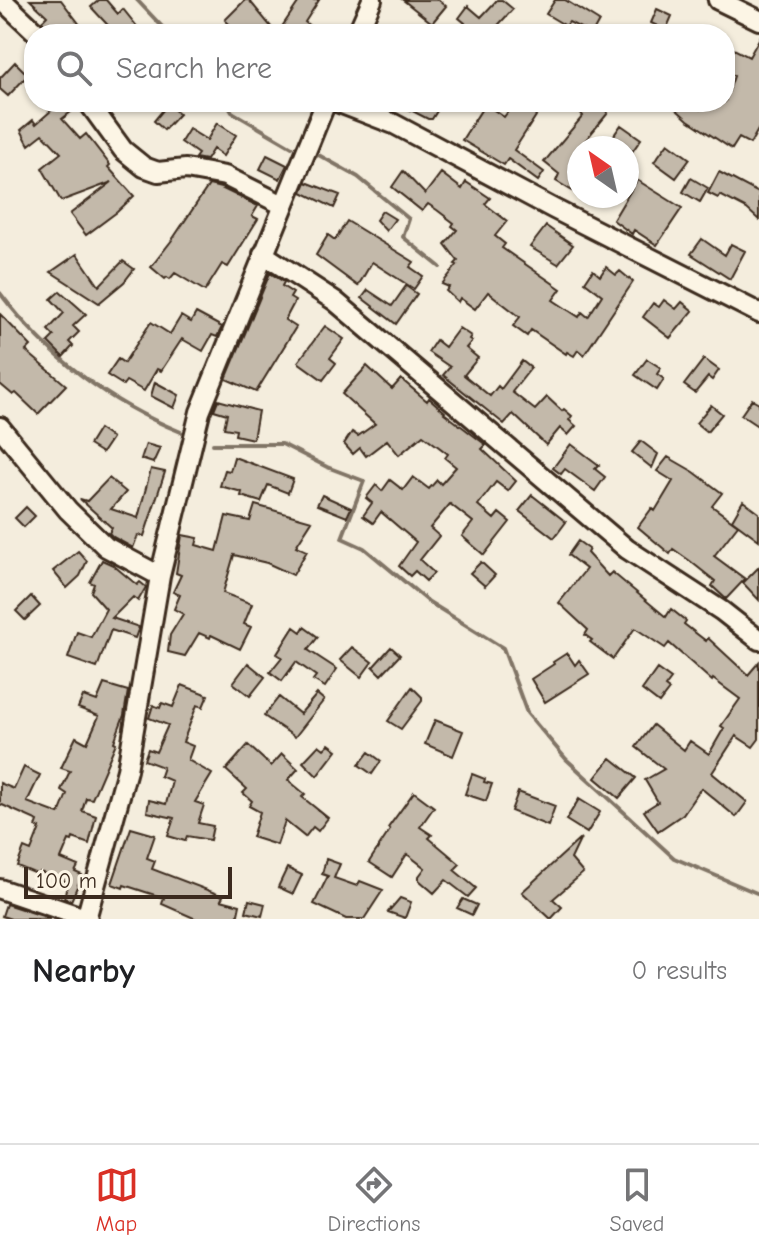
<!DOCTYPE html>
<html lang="en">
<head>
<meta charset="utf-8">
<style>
  :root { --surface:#fff; --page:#f6f6f6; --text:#202124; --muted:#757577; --line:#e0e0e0; --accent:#d93025 }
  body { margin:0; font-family:"Comic Neue",sans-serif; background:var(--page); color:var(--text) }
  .compass { position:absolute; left:567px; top:136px; width:72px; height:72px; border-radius:50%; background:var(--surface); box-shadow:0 2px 6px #0004; rotate:326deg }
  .scale { position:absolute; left:24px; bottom:20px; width:208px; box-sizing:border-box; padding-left:8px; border:4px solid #3b2a1e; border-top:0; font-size:22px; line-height:28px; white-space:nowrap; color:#3b2a1e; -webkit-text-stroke:6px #fcf5e5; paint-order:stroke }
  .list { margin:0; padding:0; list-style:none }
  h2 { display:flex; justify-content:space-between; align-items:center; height:104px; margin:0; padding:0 32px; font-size:34px }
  h2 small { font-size:26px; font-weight:400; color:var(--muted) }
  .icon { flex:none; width:44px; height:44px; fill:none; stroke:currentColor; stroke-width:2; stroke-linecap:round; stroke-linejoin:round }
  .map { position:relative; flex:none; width:759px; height:919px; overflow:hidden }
  .search { position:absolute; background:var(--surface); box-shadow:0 2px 6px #0004; left:24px; right:24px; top:24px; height:88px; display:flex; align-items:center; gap:20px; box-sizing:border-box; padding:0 28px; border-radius:32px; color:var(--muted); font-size:30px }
  .sheet { height:224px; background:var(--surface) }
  nav { display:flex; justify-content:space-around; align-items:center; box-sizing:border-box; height:112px; border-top:2px solid var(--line); background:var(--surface); font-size:22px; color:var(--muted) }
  nav a { display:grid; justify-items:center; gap:4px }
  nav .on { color:var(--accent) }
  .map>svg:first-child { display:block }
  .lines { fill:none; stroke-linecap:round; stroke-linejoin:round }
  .stream { stroke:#817466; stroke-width:4 }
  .building { fill:#c3b9aa; stroke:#3b2a1e; stroke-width:2 }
  .minor-casing { stroke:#3b2a1e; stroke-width:24 }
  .minor { stroke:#fcf5e5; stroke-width:18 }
</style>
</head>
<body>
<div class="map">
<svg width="759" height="919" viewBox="0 0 759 919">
  <rect width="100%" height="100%" fill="#f4eddd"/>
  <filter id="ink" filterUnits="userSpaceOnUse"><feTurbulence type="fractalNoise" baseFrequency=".0125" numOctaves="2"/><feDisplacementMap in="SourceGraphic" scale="16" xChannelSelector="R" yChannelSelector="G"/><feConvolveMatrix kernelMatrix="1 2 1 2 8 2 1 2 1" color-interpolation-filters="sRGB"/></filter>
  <g filter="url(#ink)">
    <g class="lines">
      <path class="stream" d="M137,0l32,34
        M226,102l6,10 60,35
        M315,153l43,24 51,42 -6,18 37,30
        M0,293c47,62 109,110 181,139
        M213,444h69l45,23 37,14 -22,57 22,10 65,54 74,46 24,65 39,46 108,99 85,36"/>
    </g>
    <path class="building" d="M30,0h31l26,34h-22l-6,-8 -9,8 -8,-13 5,-5z
      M99,0h7l12,14 5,-5 20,25h-27l-25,-27z
      M245,0h4l28,34h-38l-14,-14z
      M300,0h19l-14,22 14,12h-42z
      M403,0h36l7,6 -14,17z
      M497,0h5l11,9 -23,25h-33l8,-11 -6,-5 9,-12 13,11z
      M555,0h10l34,21 -7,13 -23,-12 -3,4 -20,-12z
      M657,9l15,7 -6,14 -15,-7z
      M759,39v89l-9,16 -11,-6 -7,11 -44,-29 -20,-18h25l7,7 4,-7h21l9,-26 -9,-5v-4l9,-18 15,8z
      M15,62l13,13 -20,21 -8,-7v-11z
      M61,102l10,10 -9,7 18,20 6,-5 24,31 -2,2 26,29 -17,16 -31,23 -16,-21 42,-32 -51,19 -19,-33 19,-15 -18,-19 -14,11 -8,-15 12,-10 3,4z
      M395,102h43l-4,7 3,2 -5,8h-4z
      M515,102h30l-31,48 30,22 -6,9 -30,-22 -4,6 -42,-25 23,-36 19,13z
      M591,102h7l10,11 -33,40 4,3v39l-23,-14 3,-7 -15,-12 39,-46 -3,-4z
      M168,104l11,10 -15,16 -10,-9z
      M217,123l19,12 -13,21 -10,-7 -7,11 -11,-2 3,-4 -17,-12 8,-13 18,11z
      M621,125l20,14 -14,20v-11h-22z
      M668,143l22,16 -14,19 -22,-16z
      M267,155l20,10 -7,14 -20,-10z
      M403,171l22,23 16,-21 21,16 4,-7 24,16 -5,6 22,17 -12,15 10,8 -3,4 59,41 -8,11 26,17 3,-5 6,5 14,-22 -17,-13 8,-12 7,6 6,-9 10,8 4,-4 13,11 -49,73 -6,-5 -4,6 -7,-4 -1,2 -35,-24 -4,6 -14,-10 7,-9 -32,-25 -13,17 -15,-11 -2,4 -12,-11 3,-4 -7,-3 15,-19 -2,-1 3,-3 -13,-17 12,-14 -5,-4 2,-3 -17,-13 -9,-6 -6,7 -30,-24z
      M719,172l40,21v27l-12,-11 -27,-14 -2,3 -10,-5z
      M691,178l17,10 -8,14 -17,-10z
      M637,180l45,28 -25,37 -23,-15 -2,4 -19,-14z
      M306,182l34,13 -6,13 -32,-16z
      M209,185l12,3 37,18 -6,10 6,3 -30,48 -6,-3 -17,27 -30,-18 -5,6 -3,-2 -2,2 -14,-12 21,-27z
      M382,211l13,8 -9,12 -10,-11z
      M347,221l67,41 -4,5 13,9 -9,13 -42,-27 -14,24 -42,-31 12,-20 7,5z
      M546,226l27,19 -15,19 -28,-17z
      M702,239l23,16 6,-11 14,7 -15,28 -39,-25z
      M77,254l22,32 24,-25 11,8 -10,13 -25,21 -48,-31z
      M270,273l14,9 -2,4 11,7 -3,5 5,3 -10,19 11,7 -40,65 -30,-13z
      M406,286l11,8 -21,30 -34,-26 6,-8 24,16z
      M60,291l26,23 -13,12 6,6 -10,10 4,4 -10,11 -15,-15 6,-6 -6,-6 16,-17 -13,-14z
      M664,300l12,9 6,-7 11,9 -23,27 -27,-21 10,-14 6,4z
      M196,313l26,14 -5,10 -5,-2 -9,16 -21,-12 -21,32 -4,-2 -13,22 -18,-10 -3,4 -16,-10 11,-16 6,4 27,-41 19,12 11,-18 10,6z
      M0,314l31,32 -5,5 40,34 -28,29 -22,-21 -3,2 -13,-11z
      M325,326l19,13 -14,19 6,5 -13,17 -25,-18z
      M459,328l12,8 -2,3 3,2 -6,7 12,10 -14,17 26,21 8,-10 3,3 21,-28 9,7 -19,24 23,18 12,-13 15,14 2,-2 8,7 -3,4 7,6 -8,9 -8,-7 -14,17 -33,-31 -9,10 -61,-49 7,-8 -22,-15 8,-12 9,7z
      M647,359l14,9 -4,6 7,5 -7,11 -22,-15z
      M704,359l15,11 -7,10 -4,-3 -13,16 -11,-8z
      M367,366l25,23 9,-10 26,22 2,-3 16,14 -1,1 42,32 -4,4 34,32 -8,10 -12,-9 -18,23 16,14 5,-6 11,9 -26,33 -22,-19 11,-14 -23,-18 -20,24 9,8 -19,24 14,13 -8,8 -11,-10 -5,5 -11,-10 17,-24 -35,-30 -8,11 -10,-7 9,-13 -6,-5 10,-13 6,6 8,-11 13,10 10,-13 16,12 8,-9 4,4 15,-17 -11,-9 3,-4 -25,-19 -24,20 -12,-15 -21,16 -6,-8 -7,6 -9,-10 8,-12 6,4 17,-12 -33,-30z
      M155,382l24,13 -5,13 -23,-12z
      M752,399l7,4v24l-18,-12z
      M218,400l40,11 -5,28 -18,-4 1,-5 -12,-2 3,-14 -13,-4z
      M711,405l11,9 -15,18 -11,-9z
      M99,429l13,9 -10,15 -13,-8z
      M641,441l17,13 -6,14 -20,-16z
      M146,444l14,4 -7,15 -12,-4z
      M571,444l28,21 -4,4 10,8 -10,14 -30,-22 -4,5 -8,-6z
      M234,457l59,22 -5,14 -20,-8 -7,17 -20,-6 1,-4 -22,-6 5,-16 5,1z
      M668,457l26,15 28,21 -10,13 26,19 -24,31 31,23 -19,20 -14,-13 3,-5 -25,-20 -17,-12 -3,5 -32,-27 14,-19 3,3 18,-30 -16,-10z
      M151,469l14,3 -21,64 -6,-1 -5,13 -20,-11 -4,-4 3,-5 -32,-29 7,2 22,-23 17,14 -15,17 27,9z
      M322,495l29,13 -4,9 -30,-12z
      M532,495l34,27 -12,16 -35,-27z
      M743,501l16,12v27l-27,-20z
      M255,505l57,16 -16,25 11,5 -14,24 -26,-12 -33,-8 -11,38 29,11 -8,20 7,3 -11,22 -29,-14 -1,3 -11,-5 -14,23 -17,-4 2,-17 13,-21 -9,-5 6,-14 -7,-3 8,-17 -5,-2 6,-38 16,3 -2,7 21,6 9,-35 24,5z
      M26,507l9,9 -11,11 -9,-9z
      M578,541l11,8 -2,4 21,23 4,-4 54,45 5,-8 15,12 -2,3 22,17 2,-3 40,37 11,-13v77l-6,8 -17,-11 -24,37 35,29 -11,15 -35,-29 -18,26 -25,17 -14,-20 14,-9 -13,-22 19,-11 -28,-22 17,-22 31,25 6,-9 19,13 15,-26 -3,-2 19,-27 -27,-20 -1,2 -43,-38 -4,5 -30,-20 -22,31 -23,-17 2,-2 -7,-5 3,-5 -29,-27 27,-34 -18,-14z
      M78,551l9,10 -7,15 -13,12 -14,-17z
      M102,560l11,5 24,20 3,-3 6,5 -8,14 -5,-4 -21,21 27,9 -4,11 -24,-8 -14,38 -29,-10 9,-26 14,5 15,-28 -15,-17 3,-8 -4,-2z
      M481,562l14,13 -10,11 -15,-13z
      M759,567v33l-16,-17z
      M31,596l9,10 -15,14 -9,-9z
      M294,627l7,5 3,-5 14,10 -10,13 29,19 -12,18 -12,-7 3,-4 -20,-14 -14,19 -12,-9 12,-15 -5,-3z
      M352,647l20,15 -11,15 -21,-17z
      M391,647l9,8 -19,20 -8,-8z
      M567,653l8,12 4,-5 10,14 -44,28 -14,-23 23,-15 -1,-2z
      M248,663l17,14 -15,19 -17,-13z
      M657,669l14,10 -6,8 4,3 -10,13 -17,-13z
      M104,684l24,7 -4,24 -10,27 2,1 -24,56 -6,-1 -4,13 14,5 -7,28 -16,-6 -1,3 -3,-1 -8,19 17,7 -3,6 7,3 -11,26 -7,-3 4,-16 -28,-10 -1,3 -22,-9 7,-18 7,3 9,-23 -4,-1 2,-6 -38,-17v-21l14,6 10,-22 16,8 -13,27 32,12 8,-20 -6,-4 9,-19 -9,-3 15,-31 11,6 12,-27 -21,-8 5,-12 14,5z
      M182,685l26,10 -5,12 -6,-2 -14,37 10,4 -5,14 24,14 -17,28 9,3 -6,18 15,3 -3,14 -23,-4 -2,5 -17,-5 6,-18 -27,-6 2,-12 17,4 6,-23 -12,-5 3,-9 -19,-7 4,-11 8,3 12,-27 -19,-7 4,-13 7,3 2,-5 11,4z
      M412,687l10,10v4l-21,28 -13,-8z
      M317,694l7,6 -29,37 -31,-21 15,-19 21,17z
      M435,720l28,11 -10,25 -28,-12z
      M329,744l8,6 -20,26 -14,-14 16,-17 5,4z
      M248,745l23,21 11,-12 16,15 -10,11 17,14 -3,3 26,21 -10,13 -5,-4 -8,10 -20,-16 -8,24 -25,-8 8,-25 -11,-6 3,-5 -9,-8 4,-4 -21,-19z
      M369,752l12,9 -9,13 -13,-9z
      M611,758l25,20 -17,20 -24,-20z
      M472,774l13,5 -1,3 8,2 -6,17 -21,-7z
      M414,792l20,15 -14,20 12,8 -3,3 31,26 -6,6 22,18 -8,9 -22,-17 -12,13 -15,-13v-4l6,-8 -18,-14 -15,23 -23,-15 21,-32 -2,-2z
      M518,792l37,14 -7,20 -37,-15z
      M579,799l21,13 -13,21 -21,-13z
      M131,828l24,7 -8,23 8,3 -3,8 71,27 -2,4 19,5 -3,14h-41l-34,-15 2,-6 -40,-13 -1,3 -11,-4z
      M581,838l-10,21 12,14 -30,26 9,8 -11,12 -29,-27z
      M326,859l14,5 -6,14 23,8 3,-5 23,9 -19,29h-18l-32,-15 14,-28 -6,-2z
      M287,868l15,7 -9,19 -15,-7z
      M400,898l11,4 -6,16 -17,-6z
      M463,899l14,6 -5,10 -15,-7z
      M249,900l16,4 -3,12 -16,-4z
      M6,904l43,14v1h-38l-9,-3z"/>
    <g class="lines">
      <g class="minor-casing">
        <path id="minor" d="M2,0l36,34
          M718,0l41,20
          M357,34l15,-34
          M88,102l35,48 21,17 14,5 28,-3 39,7 58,29
          M337,102l57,22 160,85 205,104
          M263,254l72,47 292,248 95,62 37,29
          M0,427l68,83 38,37 54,29
          M0,889l88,30
          M86,919l41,-149 33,-194 40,-164 126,-310"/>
      </g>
      <use href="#minor" class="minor"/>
    </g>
  </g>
</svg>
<svg class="compass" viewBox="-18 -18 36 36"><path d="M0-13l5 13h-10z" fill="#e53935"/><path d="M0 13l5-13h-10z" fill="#757577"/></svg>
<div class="scale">100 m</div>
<div class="search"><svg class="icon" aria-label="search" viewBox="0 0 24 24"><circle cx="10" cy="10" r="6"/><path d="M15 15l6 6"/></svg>Search here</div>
</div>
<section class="sheet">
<h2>Nearby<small>0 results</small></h2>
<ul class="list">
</ul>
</section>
<nav>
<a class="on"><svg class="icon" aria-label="map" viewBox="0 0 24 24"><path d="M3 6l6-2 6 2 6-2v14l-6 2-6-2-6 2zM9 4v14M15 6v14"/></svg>Map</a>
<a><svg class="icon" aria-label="directions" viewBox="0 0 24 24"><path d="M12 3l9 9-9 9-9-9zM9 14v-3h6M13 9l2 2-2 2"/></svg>Directions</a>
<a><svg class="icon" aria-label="saved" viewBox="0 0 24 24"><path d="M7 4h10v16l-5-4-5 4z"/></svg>Saved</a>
</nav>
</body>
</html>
